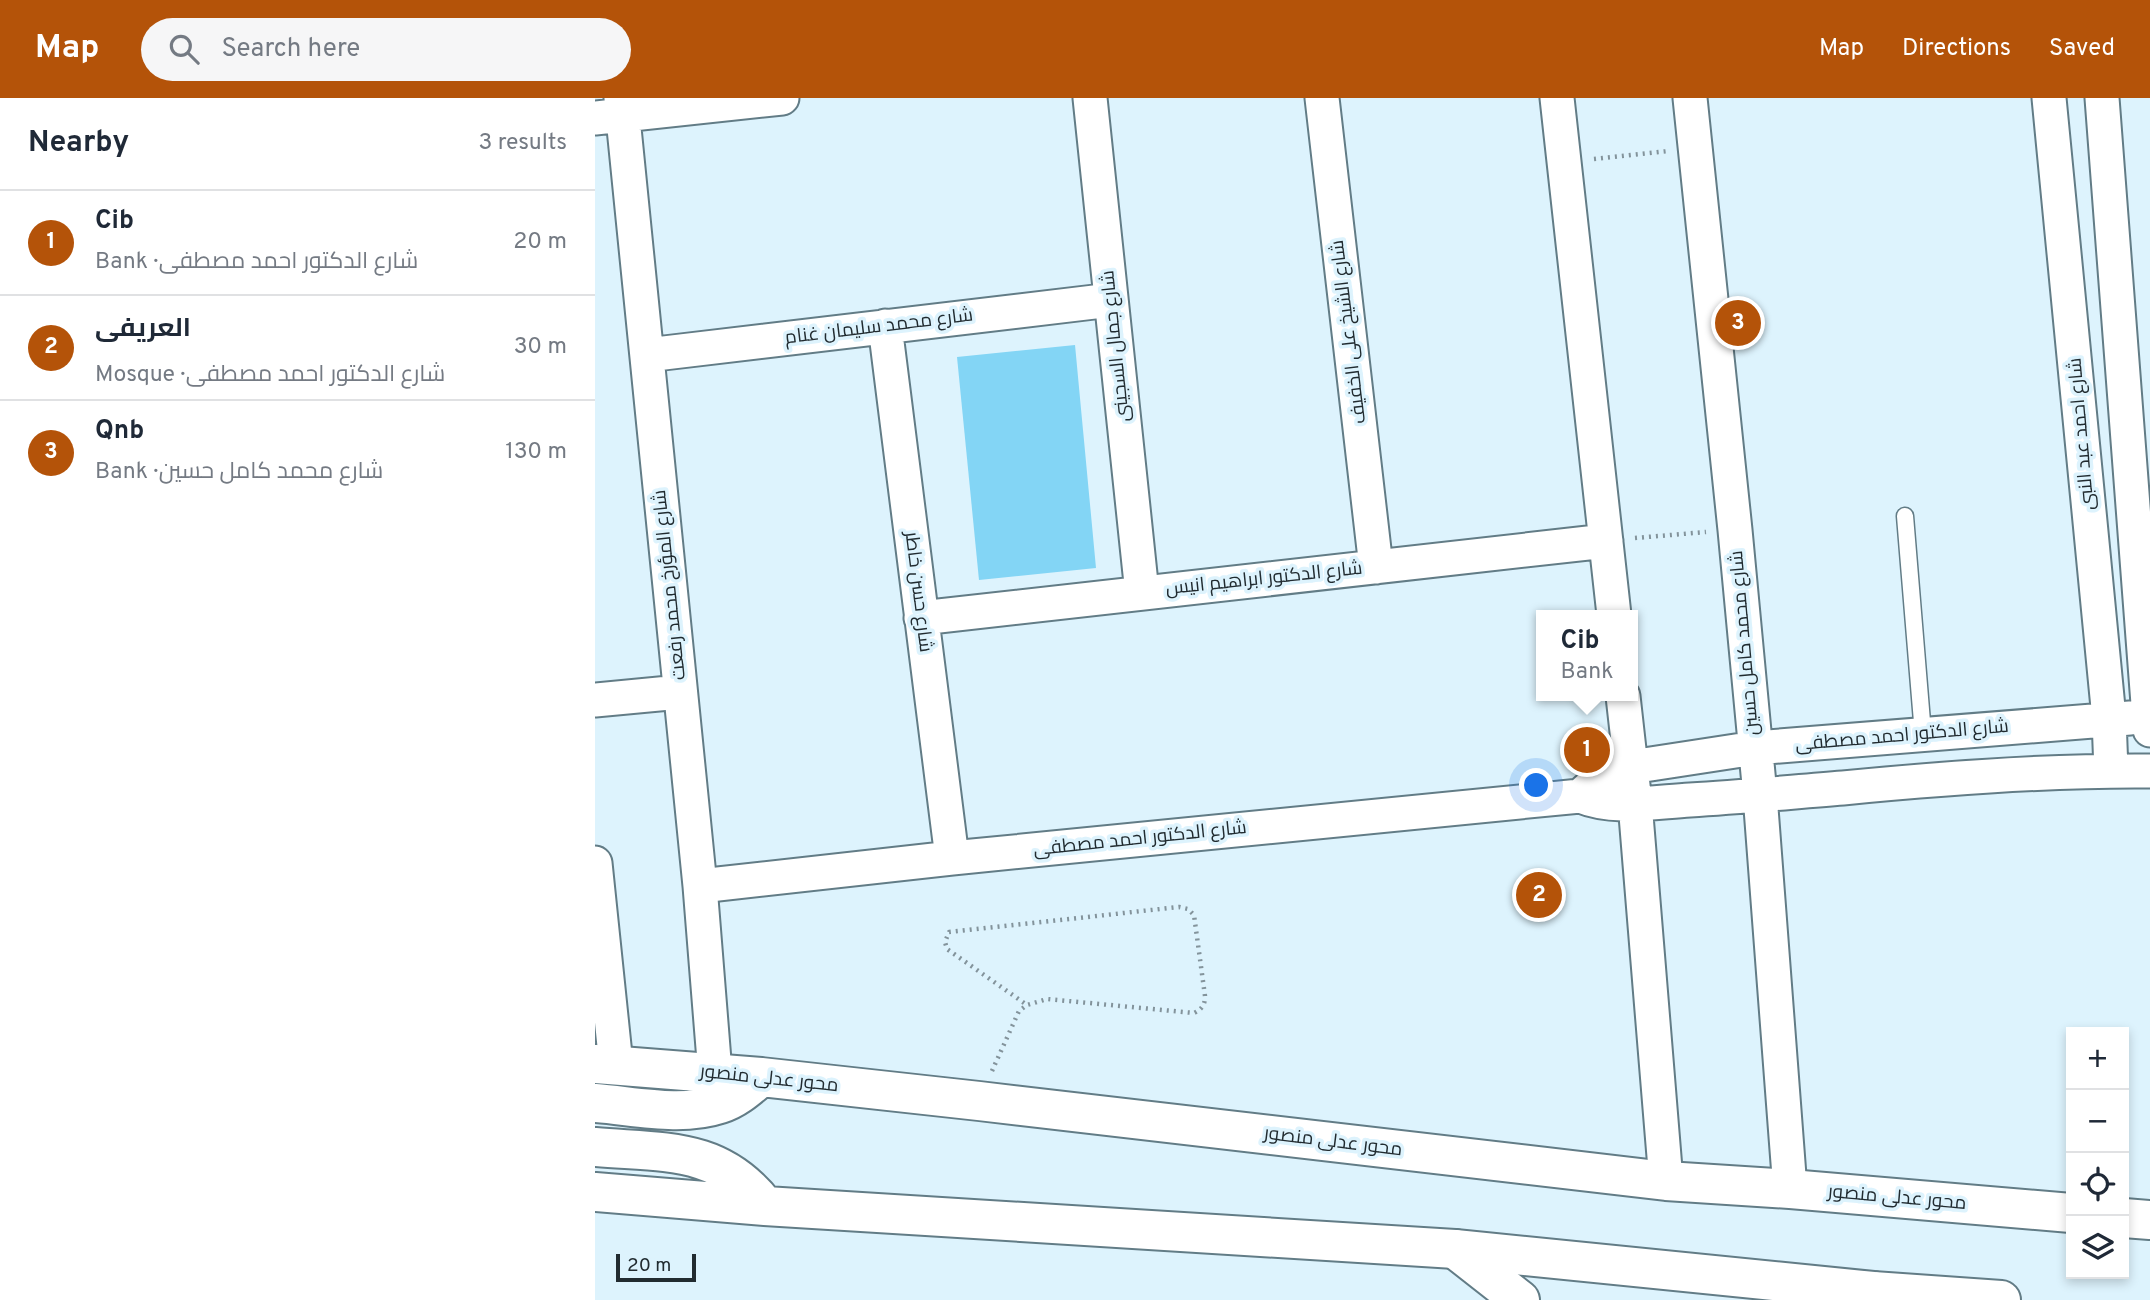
<!DOCTYPE html>
<html lang="en">
<head>
<meta charset="utf-8">
<style>
  :root { --surface:#fff; --page:#f6f6f7; --text:#1f2937; --muted:#747a83; --line:#e0e1e3; --accent:#b45309 }
  body { margin:0; font-family:Overpass,Cairo,sans-serif; background:var(--page); color:var(--text) }
  .controls { position:absolute; right:21px; bottom:21px; display:grid; overflow:hidden; border-radius:0px; box-shadow:0 4px 10px #0003 }
  .controls button { width:63px; height:63px; display:grid; place-items:center; padding:0; border:0; border-bottom:2px solid var(--line); background:var(--surface); color:var(--text); font:35px sans-serif }
  .scale { position:absolute; left:21px; bottom:18px; width:80px; box-sizing:border-box; padding-left:7px; border:4px solid #212b30; border-top:0; font-size:19px; line-height:24px; white-space:nowrap; color:#212b30; -webkit-text-stroke:5px #ddf3fd; paint-order:stroke }
  .you { position:absolute; left:942px; top:688px; width:24px; height:24px; margin:-18px; border:5px solid #fff; border-radius:50%; background:#1a73e8; box-shadow:0 0 0 10px #1a73e833 }
  .badge { display:grid; place-items:center; width:46px; height:46px; border-radius:50%; background:var(--accent); color:#fff; font-size:23px; font-weight:700 }
  .pin { position:absolute; translate:-50% -50%; border:4px solid #fff; box-shadow:0 2px 7px #0006 }
  .popup { position:absolute; left:941px; top:512px; width:102px; height:91px; box-sizing:border-box; display:grid; place-content:center; border-radius:0px; background:var(--surface); filter:drop-shadow(0 2px 5px #0005); font-size:23px; white-space:nowrap; color:var(--muted) }
  .popup b { font-size:26px; color:var(--text) }
  .popup::after { content:''; position:absolute; left:50%; top:100%; margin-left:-14px; border:14px solid transparent; border-top-color:var(--surface) }
  .list { margin:0; padding:0; list-style:none }
  h2 { display:flex; justify-content:space-between; align-items:center; height:91px; margin:0; padding:0 28px; font-size:30px }
  h2 small { font-size:23px; font-weight:400; color:var(--muted) }
  .list li { display:grid; grid-template-columns:46px 1fr auto; gap:21px; align-items:center; box-sizing:border-box; height:105px; padding:0 28px; border-top:2px solid var(--line) }
  .list b { display:block; font-size:26px; white-space:nowrap }
  .list p { margin:0; font-size:23px; white-space:nowrap; color:var(--muted) }
  .list em { font-size:23px; font-style:normal; color:var(--muted) }
  .icon { flex:none; width:38px; height:38px; fill:none; stroke:currentColor; stroke-width:2; stroke-linecap:round; stroke-linejoin:round }
  .map { position:relative; flex:none; width:1555px; height:1202px; overflow:hidden }
  header { display:flex; align-items:center; gap:42px; box-sizing:border-box; height:98px; padding:0 35px; background:var(--accent); color:#fff }
  header strong { font-size:33px }
  nav { display:flex; gap:38px; margin-inline-start:auto; font-size:24px }
  .search { width:490px; height:63px; background:var(--page); display:flex; align-items:center; gap:18px; box-sizing:border-box; padding:0 24px; border-radius:38px; color:var(--muted); font-size:26px }
  main { display:flex }
  aside { flex:1; background:var(--surface) }
  .map>svg:first-child { display:block }
  .green { fill:#83d5f5 }
  .lines { fill:none; stroke-linecap:round; stroke-linejoin:round }
  .service-casing { stroke:#627c86; stroke-width:19 }
  .minor-casing { stroke:#627c86; stroke-width:37 }
  .secondary-casing { stroke:#627c86; stroke-width:42 }
  .primary-casing { stroke:#627c86; stroke-width:42 }
  .path { stroke:#83939b; stroke-width:4.5; stroke-dasharray:2 5; stroke-linecap:butt }
  .service { stroke:#fff; stroke-width:16 }
  .minor { stroke:#fff; stroke-width:33 }
  .secondary { stroke:#fff; stroke-width:38 }
  .primary { stroke:#fff; stroke-width:38 }
  .labels { text-anchor:middle; dominant-baseline:central; stroke-width:7; stroke-linejoin:round; paint-order:stroke }
  .street-label { font-size:19px; fill:#212b30; stroke:#ddf3fd }
</style>
</head>
<body>
<header>
<strong>Map</strong>
<div class="search"><svg class="icon" aria-label="search" viewBox="0 0 24 24"><circle cx="10" cy="10" r="6"/><path d="M15 15l6 6"/></svg>Search here</div>
<nav><a>Map</a><a>Directions</a><a>Saved</a></nav>
</header>
<main>
<aside>
<h2>Nearby<small>3 results</small></h2>
<ul class="list">
<li><span class="badge">1</span><div><b>Cib</b><p>Bank · شارع الدكتور احمد مصطفى</p></div><em>20 m</em></li>
<li><span class="badge">2</span><div><b>العريفى</b><p>Mosque · شارع الدكتور احمد مصطفى</p></div><em>30 m</em></li>
<li><span class="badge">3</span><div><b>Qnb</b><p>Bank · شارع محمد كامل حسين</p></div><em>130 m</em></li>
</ul>
</aside>
<div class="map">
<svg width="1555" height="1202" viewBox="0 0 1555 1202">
  <rect width="100%" height="100%" fill="#ddf3fd"/>
  <path class="green" d="M480,247l21,223 -117,12 -22,-223z"/>
  <g class="lines">
    <g class="service-casing">
      <path id="service" d="M1310,418l18,218"/>
    </g>
    <g class="minor-casing">
      <path id="minor" d="M26,0l79,788 15,187
        M495,0l52,495
        M727,0l54,469
        M962,0l57,517
        M1095,0l45,432 25,265 30,394
        M1454,0l60,620 2,53
        M1507,0l48,632
        M0,20l187,-20
        M290,228l67,532
        M52,257l464,-55
        M326,520l685,-77
        M1028,598l12,107 31,378
        M0,602l85,-8
        M985,698l19,-17 32,-12 124,-19 375,-30
        M0,765l21,202
        M105,788l252,-28 628,-62c34,14 74,6 110,4 51,-3 102,-8 153,-12 102,-10 205,-18 307,-17"/>
    </g>
    <g class="secondary-casing">
      <path id="secondary" d="M0,966l166,13 218,24 687,80 124,8 281,24
        M0,1005c40,3 86,14 125,1 16,-5 28,-16 41,-27
        M0,1049c69,6 124,-1 170,59
        M0,1094l170,14 690,43 418,42 128,9
        M1529,1120l26,2"/>
    </g>
    <g class="primary-casing">
      <path id="primary" d="M860,1151l65,51
        M1265,1202l13,-9"/>
    </g>
    <path class="path" d="M999,61l75,-8
      M1040,440l71,-6
      M397,973l27,-60 8,-6 20,-6 147,14c8,-4 11,-8 11,-17l-11,-81 -6,-6 -9,-2 -230,25 -4,10 2,7 80,56"/>
    <use href="#service" class="service"/>
    <use href="#minor" class="minor"/>
    <use href="#secondary" class="secondary"/>
    <use href="#primary" class="primary"/>
  </g>
  <g class="labels">
    <g class="street-label">
      <text transform="translate(284 229) rotate(-7)">شارع محمد سليمان غنام</text>
      <text transform="translate(754 234) rotate(-97)">شارع الشيخ على الخفيف</text>
      <text transform="translate(521 248) rotate(-96)">شارع جمال السجينى</text>
      <text transform="translate(1487 336) rotate(-95)">شارع احمد عبد النبى</text>
      <text transform="translate(669 481) rotate(-6)">شارع الدكتور ابراهيم انيس</text>
      <text transform="translate(75 487) rotate(-96)">شارع المؤرخ محمد رفعت</text>
      <text transform="translate(323 494) rotate(83)">شارع حسن خاطر</text>
      <text transform="translate(1150 545) rotate(-95)">شارع محمد كامل حسين</text>
      <text transform="translate(1307 638) rotate(-5)">شارع الدكتور احمد مصطفى</text>
      <text transform="translate(545 741) rotate(-6)">شارع الدكتور احمد مصطفى</text>
      <text transform="translate(174 981) rotate(6)">محور عدلى منصور</text>
      <text transform="translate(738 1044) rotate(7)">محور عدلى منصور</text>
      <text transform="translate(1302 1100) rotate(5)">محور عدلى منصور</text>
    </g>
  </g>
</svg>
<div class="controls">
<button>+</button>
<button>−</button>
<button><svg class="icon" aria-label="locate" viewBox="0 0 24 24"><circle cx="12" cy="12" r="6"/><path d="M12 2v4M12 18v4M2 12h4M18 12h4"/></svg></button>
<button><svg class="icon" aria-label="layers" viewBox="0 0 24 24"><path d="M12 4l9 5-9 5-9-5zM3 14l9 5 9-5"/></svg></button>
</div>
<div class="scale">20 m</div>
<div class="you"></div>
<div class="pin badge" style="left:992px;top:652px">1</div>
<div class="popup"><b>Cib</b>Bank</div>
<div class="pin badge" style="left:944px;top:797px">2</div>
<div class="pin badge" style="left:1143px;top:225px">3</div>
</div>
</main>
</body>
</html>
